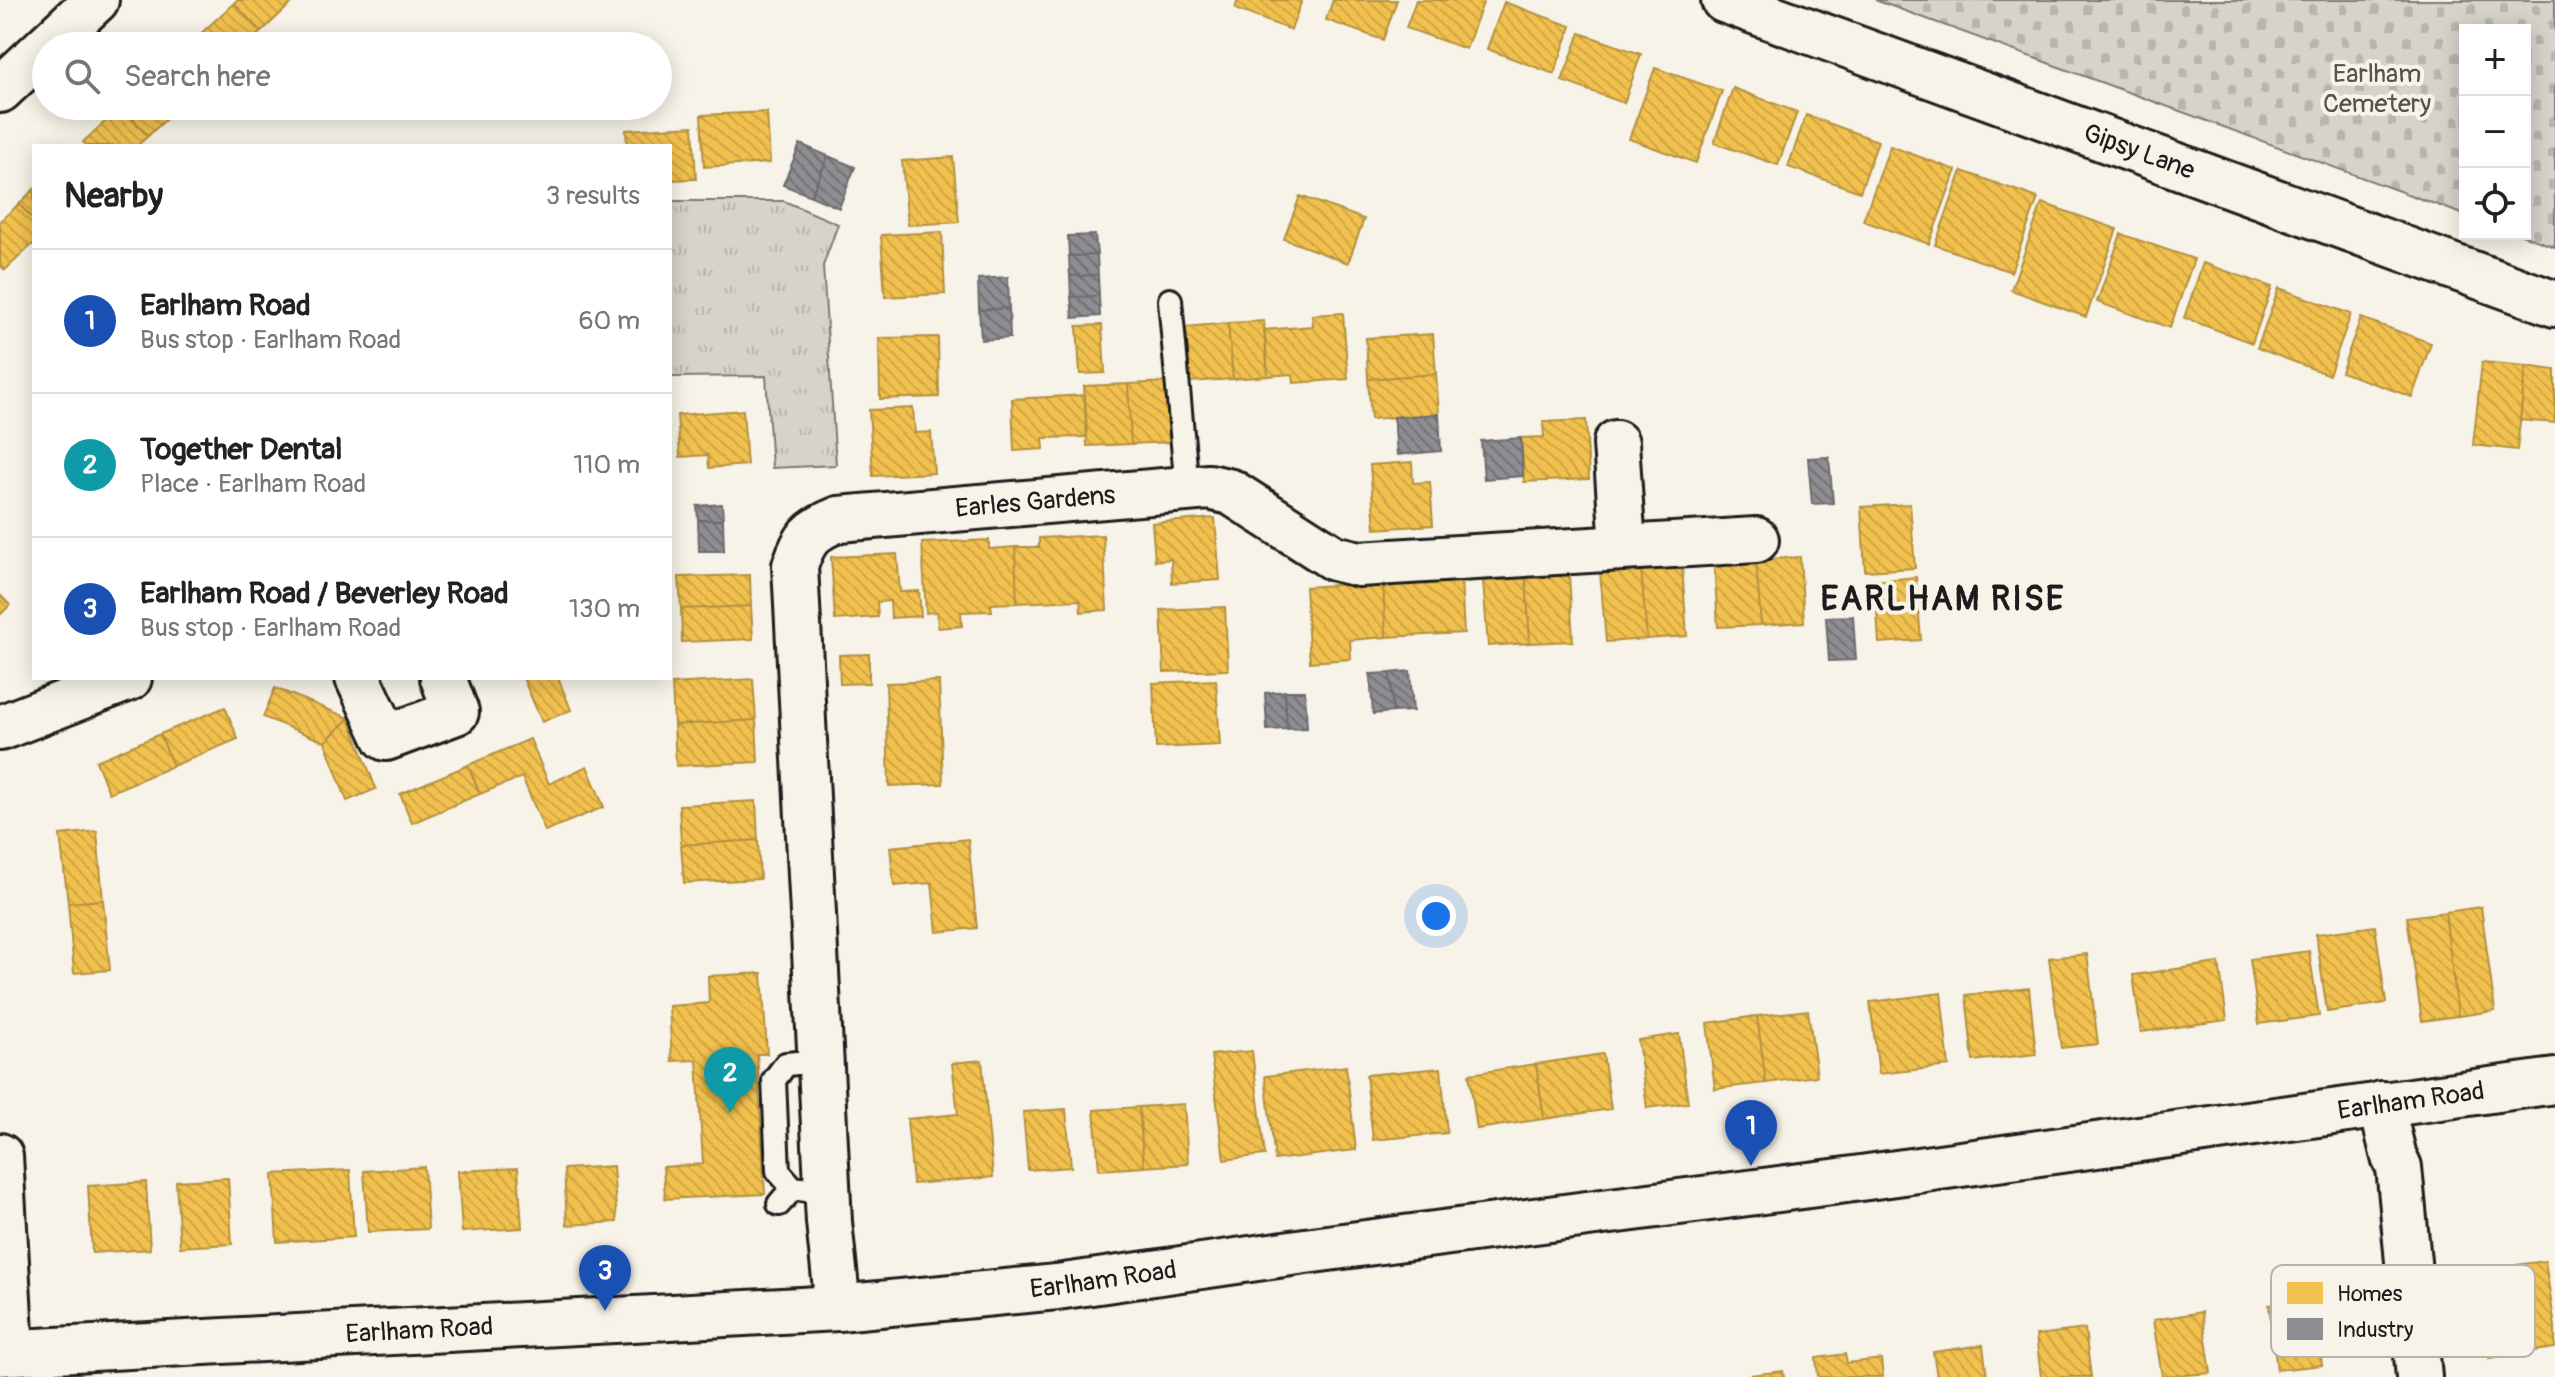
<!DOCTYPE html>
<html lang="en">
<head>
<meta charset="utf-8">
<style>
  :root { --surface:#fff; --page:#f6f6f6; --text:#222; --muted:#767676; --line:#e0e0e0; --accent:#c8321e }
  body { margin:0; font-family:Pangolin,sans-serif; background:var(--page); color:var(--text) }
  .controls { position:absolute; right:24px; top:24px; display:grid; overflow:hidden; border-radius:0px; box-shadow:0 4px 20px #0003 }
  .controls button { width:72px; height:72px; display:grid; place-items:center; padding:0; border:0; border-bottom:2px solid var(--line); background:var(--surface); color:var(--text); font:40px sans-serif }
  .you { position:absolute; left:1436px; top:916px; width:28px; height:28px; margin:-20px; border:6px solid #fff; border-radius:50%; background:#1a73e8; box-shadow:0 0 0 12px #1a73e833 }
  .badge { display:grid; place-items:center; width:52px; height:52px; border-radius:50%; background:var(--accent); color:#fff; font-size:26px; font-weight:700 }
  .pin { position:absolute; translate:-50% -66px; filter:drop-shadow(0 2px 4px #0008) }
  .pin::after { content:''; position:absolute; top:42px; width:28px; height:24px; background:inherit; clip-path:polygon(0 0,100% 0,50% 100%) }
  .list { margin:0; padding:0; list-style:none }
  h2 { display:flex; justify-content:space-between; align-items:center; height:104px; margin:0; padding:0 32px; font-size:34px }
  h2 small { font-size:26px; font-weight:400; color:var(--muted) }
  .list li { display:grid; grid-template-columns:52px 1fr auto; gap:24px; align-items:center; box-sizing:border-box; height:144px; padding:0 32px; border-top:2px solid var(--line) }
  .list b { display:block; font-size:30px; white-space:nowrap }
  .list p { margin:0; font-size:26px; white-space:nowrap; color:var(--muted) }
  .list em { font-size:26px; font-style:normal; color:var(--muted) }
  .icon { flex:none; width:44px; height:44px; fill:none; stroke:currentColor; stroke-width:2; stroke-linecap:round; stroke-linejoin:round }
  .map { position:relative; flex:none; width:2555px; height:1377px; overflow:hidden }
  .search { position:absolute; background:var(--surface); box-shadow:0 4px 20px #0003; left:32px; top:32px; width:640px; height:88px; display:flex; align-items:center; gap:20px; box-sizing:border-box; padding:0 28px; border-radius:44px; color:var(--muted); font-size:30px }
  .panel { position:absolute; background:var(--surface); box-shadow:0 4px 20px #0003; left:32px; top:144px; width:640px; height:536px; border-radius:0px }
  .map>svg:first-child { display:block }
  .cemetery { fill:url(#cemetery-stones); stroke:#7a7874; stroke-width:2 }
  .park { fill:url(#park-tufts); stroke:#7a7874; stroke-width:2 }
  .homes { fill:url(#homes-back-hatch); stroke:#b2903f; stroke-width:2 }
  .industry { fill:url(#industry-back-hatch); stroke:#6b6b6f; stroke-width:2 }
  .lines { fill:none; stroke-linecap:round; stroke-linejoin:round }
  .service-casing { stroke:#1c1c1c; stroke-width:28 }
  .minor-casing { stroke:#1c1c1c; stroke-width:50 }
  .secondary-casing { stroke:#1c1c1c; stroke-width:50 }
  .service { stroke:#f7f3e8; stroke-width:22 }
  .minor { stroke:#f7f3e8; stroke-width:44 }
  .secondary { stroke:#f7f3e8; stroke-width:44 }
  .labels { text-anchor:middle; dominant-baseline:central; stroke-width:8; stroke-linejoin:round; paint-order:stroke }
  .park-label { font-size:26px; fill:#545351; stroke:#f7f3e8 }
  .street-label { font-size:26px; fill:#1c1c1c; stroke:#f7f3e8 }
  .district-label { font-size:34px; font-weight:bold; letter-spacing:2px; fill:#1c1c1c; stroke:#f7f3e8 }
  .key { fill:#f7f3e8; stroke:#b5b2ab; stroke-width:2 }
  .key-label { font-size:22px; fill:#1c1c1c }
</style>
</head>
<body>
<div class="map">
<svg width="2555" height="1377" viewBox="0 0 2555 1377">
  <defs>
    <pattern id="cemetery-stones" width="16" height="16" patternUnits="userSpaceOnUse" patternTransform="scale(2)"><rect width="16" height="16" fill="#d7d3cb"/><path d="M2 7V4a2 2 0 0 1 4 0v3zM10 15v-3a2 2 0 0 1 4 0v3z" fill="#b8b5ae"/></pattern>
    <pattern id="park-tufts" width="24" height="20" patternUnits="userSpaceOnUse" patternTransform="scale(2)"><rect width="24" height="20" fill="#d7d3cb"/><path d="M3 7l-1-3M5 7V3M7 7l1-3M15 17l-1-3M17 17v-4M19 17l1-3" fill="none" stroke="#b8b5ae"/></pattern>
    <pattern id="homes-back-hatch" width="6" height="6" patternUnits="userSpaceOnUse" patternTransform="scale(2)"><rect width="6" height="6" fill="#f2c14e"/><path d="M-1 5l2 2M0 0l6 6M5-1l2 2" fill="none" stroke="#cfa544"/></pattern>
    <pattern id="industry-back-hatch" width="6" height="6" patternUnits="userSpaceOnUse" patternTransform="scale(2)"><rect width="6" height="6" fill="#8d8d92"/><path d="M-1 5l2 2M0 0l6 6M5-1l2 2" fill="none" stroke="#727276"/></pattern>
  </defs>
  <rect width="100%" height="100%" fill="#f7f3e8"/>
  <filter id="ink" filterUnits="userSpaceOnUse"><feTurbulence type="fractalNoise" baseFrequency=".0125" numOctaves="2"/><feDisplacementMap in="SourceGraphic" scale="16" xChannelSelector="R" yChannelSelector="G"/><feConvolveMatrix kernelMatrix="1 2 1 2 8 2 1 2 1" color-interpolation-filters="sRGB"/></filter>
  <g filter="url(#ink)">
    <path class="cemetery" d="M1875,0h680v247l-36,-13h6v-204h-60v185z"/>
    <path class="park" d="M670,201h114l54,23 -15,42 13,199 -64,3 -6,-92 -96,1z"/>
    <path class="homes" d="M237,0h58l-34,32 -27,-29z
      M1238,0h64l-11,30 -56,-21z
      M1333,0h64l-14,40 -57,-20z
      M1416,0h68l-18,49 -60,-21z
      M1504,2l67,24 -17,48 -67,-25z
      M234,3l27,29 -16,14h-41l-8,-8z
      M1580,33l61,21 -17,49 -62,-22z
      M1655,68l67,23 -26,72 -67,-24z
      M1733,88l64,24 -19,53 -64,-22z
      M122,106h58l-32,30z
      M121,107l27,29 -11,10h-50l-4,-4z
      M767,112l3,51 -66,4 -3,-52z
      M1806,115l72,26 -18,51 -72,-25z
      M693,126l3,53 -26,1v-34h-43l-1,-16z
      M1890,146l66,24 -27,74 -66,-23z
      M953,157l6,65 -51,3 -6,-64z
      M1962,171l76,27 -27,74 -76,-27z
      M34,189v31l-15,-16z
      M1300,196l64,23 -16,44 -64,-24z
      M2042,203l75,26 -31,88 -75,-27z
      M19,204l15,16v23l-29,27 -5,-5v-44z
      M942,232l3,62 -60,3 -4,-62z
      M2121,234l73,25 -24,69 -73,-26z
      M2203,263l69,24 -20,56 -68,-25z
      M2279,288l72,26 -22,61 -72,-27z
      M1343,313l5,66 -54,4 -1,-9 -25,2 -4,-46 49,-4 -1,-11z
      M2361,318l70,25 -19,54 -71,-25z
      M1264,321l4,55 -35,3 -5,-56z
      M1228,323l5,56 -43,3 -4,-55z
      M1102,325l3,48 -25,1 -3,-48z
      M1433,334l3,40 -68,5 -2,-41z
      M938,337l1,60 -59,2 -1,-61z
      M2482,362l44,4 -9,84 -44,-5z
      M2526,366l29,4v53l-35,-3z
      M1436,374l3,40 -68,5 -3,-40z
      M1168,382l3,60 -40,2 -3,-60z
      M1128,384l3,60 -44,2 -3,-60z
      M1085,395l2,42 -44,1 1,11 -30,2 -2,-52z
      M913,408l2,25 16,-1 3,41 -61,3 -4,-66z
      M743,410l4,55 -38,3 -1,-13 -28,2 -3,-42z
      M1586,420l3,59 -65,3 -3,-44 23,-1 -1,-15z
      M1412,462l1,21 17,-1 3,43 -58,4 -5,-64z
      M1910,504l5,64 -50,3 -4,-64z
      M1215,518l5,62 -48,3 -1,-24 -16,2 -3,-38z
      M1103,535l4,75 -26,2 -1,-12 -63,3 -2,-56h24v-9z
      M989,540v9l26,-2 2,56 -26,1 1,7 -31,1 1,14 -24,2 -1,-16 -11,1 -4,-70z
      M897,554l3,38 19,-1 2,25 -30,2 -1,-17 -13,1 1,15 -43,3 -4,-63z
      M1800,557l4,65 -43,3 -5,-65z
      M1756,560l5,65 -43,2 -4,-65z
      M1682,566l5,70 -40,3 -6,-70z
      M1641,569l6,70 -41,3 -6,-70z
      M750,575l1,31 -70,3 -2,-32z
      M1569,575l4,66 -43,2 -4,-65z
      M1916,577l5,63 -42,3 -4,-62z
      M1461,578l3,55 -78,4 -3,-55z
      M1526,578l4,65 -42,3 -5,-65z
      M1383,582l3,55 -36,3 1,19 -41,3 -5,-75z
      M0,595l10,10 -10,10z
      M751,606l2,33 -71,3 -1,-33z
      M1225,607l3,63 -64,2 -3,-62z
      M869,654v29l-29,1 -1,-29z
      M523,678h35l13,32 -29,12z
      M753,679l3,41 -82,5 -2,-41z
      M1216,680l4,65 -64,3 -3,-65z
      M939,681l4,103 -54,2 -3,-103z
      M275,688l74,30 -24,24 -62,-25z
      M225,707l13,32 -65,27 -13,-32z
      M349,718l27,71 -29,12 -22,-59z
      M756,720l2,42 -82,4 -2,-41z
      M160,734l13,32 -64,27 -13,-32z
      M530,739l19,45 38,-18 17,41 -59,24 -23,-54 -42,17 -12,-29z
      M468,765l12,29 -68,29 -12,-29z
      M756,801l2,39 -77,5 -2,-40z
      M97,831l6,69 -35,3 -8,-68z
      M968,839l9,89 -40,4 -5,-49 -38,3 -4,-39z
      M758,840l2,39 -76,4 -3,-38z
      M103,900l7,70 -36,3 -6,-70z
      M2481,907l14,104 -37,5 -13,-104z
      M2445,912l13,104 -36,5 -15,-104z
      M2375,926l11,77 -59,9 -11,-78z
      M2309,951l10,65 -60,8 -9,-65z
      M2087,954l11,90 -37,4 -12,-90z
      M2219,963l8,57 -86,12 -8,-57z
      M762,973l5,81h-10l8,140 -100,5 -2,-32 40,-3 -6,-104 -25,1 -3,-55 40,-3 -1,-27z
      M2029,988l7,66 -63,7 -7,-66z
      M1941,993l8,73 -70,8 -9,-72z
      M1808,1010l9,66 -51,7 -9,-67z
      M1757,1016l9,67 -51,6 -8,-66z
      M1679,1034l9,69 -41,5 -9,-68z
      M1252,1051l13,104 -41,5 -13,-105z
      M1603,1054l8,55 -67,10 -8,-55z
      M982,1060l11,117 -80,7 -6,-65 51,-5 -6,-51z
      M1536,1064l8,55 -67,10 -8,-55z
      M1346,1066l10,84 -81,10 -10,-84z
      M1441,1068l6,65 -74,7 -7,-65z
      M1184,1104l4,60 -44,3 -5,-60z
      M1139,1107l5,60 -45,3 -5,-60z
      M1066,1109l5,58 -43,3 -5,-58z
      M613,1166l4,56 -50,3 -3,-56z
      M424,1167l4,62 -60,3 -4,-61z
      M518,1168l4,60 -60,4 -4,-61z
      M350,1170l4,67 -77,5 -4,-68z
      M228,1178l4,66 -52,3 -4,-66z
      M146,1182l4,67 -58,4 -4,-67z
      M2545,1261l10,66v21l-66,10 -4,-29 -15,2 -4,-31 15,-2 -4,-28z
      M2313,1300l9,65 -45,5 -8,-65z
      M2202,1312l9,61 -49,4 -9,-57z
      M2085,1329l6,48h-50l-5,-42z
      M1983,1345l4,32h-50l-4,-25z
      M1845,1354l2,9 34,-4 2,18h-65l-2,-19z
      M1783,1371l1,6h-33v-2z"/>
    <path class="industry" d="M800,144l28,12 -17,40 -28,-11z
      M828,156l27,11 -16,41 -28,-12z
      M1095,235l2,20 -28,1 -1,-20z
      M1097,255l1,20 -28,1 -1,-20z
      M1098,275l1,21 -28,1 -1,-21z
      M1008,277l1,31 -30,2 -1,-31z
      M1099,296l1,20 -27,2 -2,-21z
      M1009,308l1,30 -29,2 -2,-30z
      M1439,414l2,37 -44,4 -3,-38z
      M1521,438l2,38 -39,3 -3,-38z
      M1829,457l4,46 -21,1 -4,-46z
      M722,504l1,16h-25l-1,-14z
      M698,520h25l1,31h-25z
      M1853,616l3,44 -27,1 -3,-44z
      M1410,671l3,40 -20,1 -3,-39z
      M1390,673l3,39 -20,2 -3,-40z
      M1285,691h20l2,37 -20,1z
      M1285,691l2,38 -20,1 -2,-37z"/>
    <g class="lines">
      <g class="service-casing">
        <path id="service" d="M1170,300l17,189
          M821,1061l-35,3 -12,16 4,91 15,17 34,5
          M779,1204l14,-16"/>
      </g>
      <g class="minor-casing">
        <g id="minor">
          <path id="s1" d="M1724,0l831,304"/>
          <path d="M47,46l49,-46"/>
          <path d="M0,90l46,-43"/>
          <path d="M1616,443l7,104"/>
          <path d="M358,678l28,60 70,-26 -13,-34"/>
          <path d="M0,728l129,-50"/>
          <path d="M2381,1104l13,53 5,10 20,210"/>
          <path d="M0,1156l11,196"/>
          <path id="s2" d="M838,1308l-9,-86 -34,-656c9,-28 16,-36 44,-47l370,-32 22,5 103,66 25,6 397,-24"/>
        </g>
      </g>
      <g class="secondary-casing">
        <g id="secondary">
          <path id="s3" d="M0,1353l838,-45 219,-21 248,-36 527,-69 723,-101"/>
        </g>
      </g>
      <use href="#service" class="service"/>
      <use href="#minor" class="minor"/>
      <use href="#secondary" class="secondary"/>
    </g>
  </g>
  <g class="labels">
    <g class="park-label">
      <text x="2377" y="74">Earlham<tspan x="2377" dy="30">Cemetery</tspan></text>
    </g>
    <g class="street-label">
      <text stroke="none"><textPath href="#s1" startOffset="442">Gipsy Lane</textPath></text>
      <text stroke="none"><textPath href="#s2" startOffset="1008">Earles Gardens</textPath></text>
      <text stroke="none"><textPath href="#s3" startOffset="2426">Earlham Road</textPath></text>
      <text stroke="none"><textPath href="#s3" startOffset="1106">Earlham Road</textPath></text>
      <text stroke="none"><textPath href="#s3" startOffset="420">Earlham Road</textPath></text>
    </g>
    <g class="district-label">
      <text x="1943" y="599">EARLHAM RISE</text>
    </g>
  </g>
  <rect x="2271" y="1265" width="264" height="92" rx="12" class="key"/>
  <rect x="2287" y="1282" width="36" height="22" fill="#f2c14e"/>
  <rect x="2287" y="1318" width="36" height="22" fill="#8d8d92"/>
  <g class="key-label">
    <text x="2337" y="1301">Homes</text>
    <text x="2337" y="1337">Industry</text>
  </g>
</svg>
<div class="controls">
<button>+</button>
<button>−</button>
<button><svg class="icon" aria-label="locate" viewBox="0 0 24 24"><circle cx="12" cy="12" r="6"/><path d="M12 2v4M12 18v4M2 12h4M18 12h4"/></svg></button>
</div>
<div class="you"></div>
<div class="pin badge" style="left:1751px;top:1166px;background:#1a4fb4">1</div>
<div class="pin badge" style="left:730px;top:1113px;background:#0f9aa8">2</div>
<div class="pin badge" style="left:605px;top:1311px;background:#1a4fb4">3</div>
<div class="search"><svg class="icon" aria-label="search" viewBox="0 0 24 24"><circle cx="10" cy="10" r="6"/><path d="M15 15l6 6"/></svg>Search here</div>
<section class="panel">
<h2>Nearby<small>3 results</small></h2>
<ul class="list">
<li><span class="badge" style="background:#1a4fb4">1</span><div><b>Earlham Road</b><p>Bus stop · Earlham Road</p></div><em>60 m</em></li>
<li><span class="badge" style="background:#0f9aa8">2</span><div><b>Together Dental</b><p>Place · Earlham Road</p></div><em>110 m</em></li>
<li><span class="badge" style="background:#1a4fb4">3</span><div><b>Earlham Road / Beverley Road</b><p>Bus stop · Earlham Road</p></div><em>130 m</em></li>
</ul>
</section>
</div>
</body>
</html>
